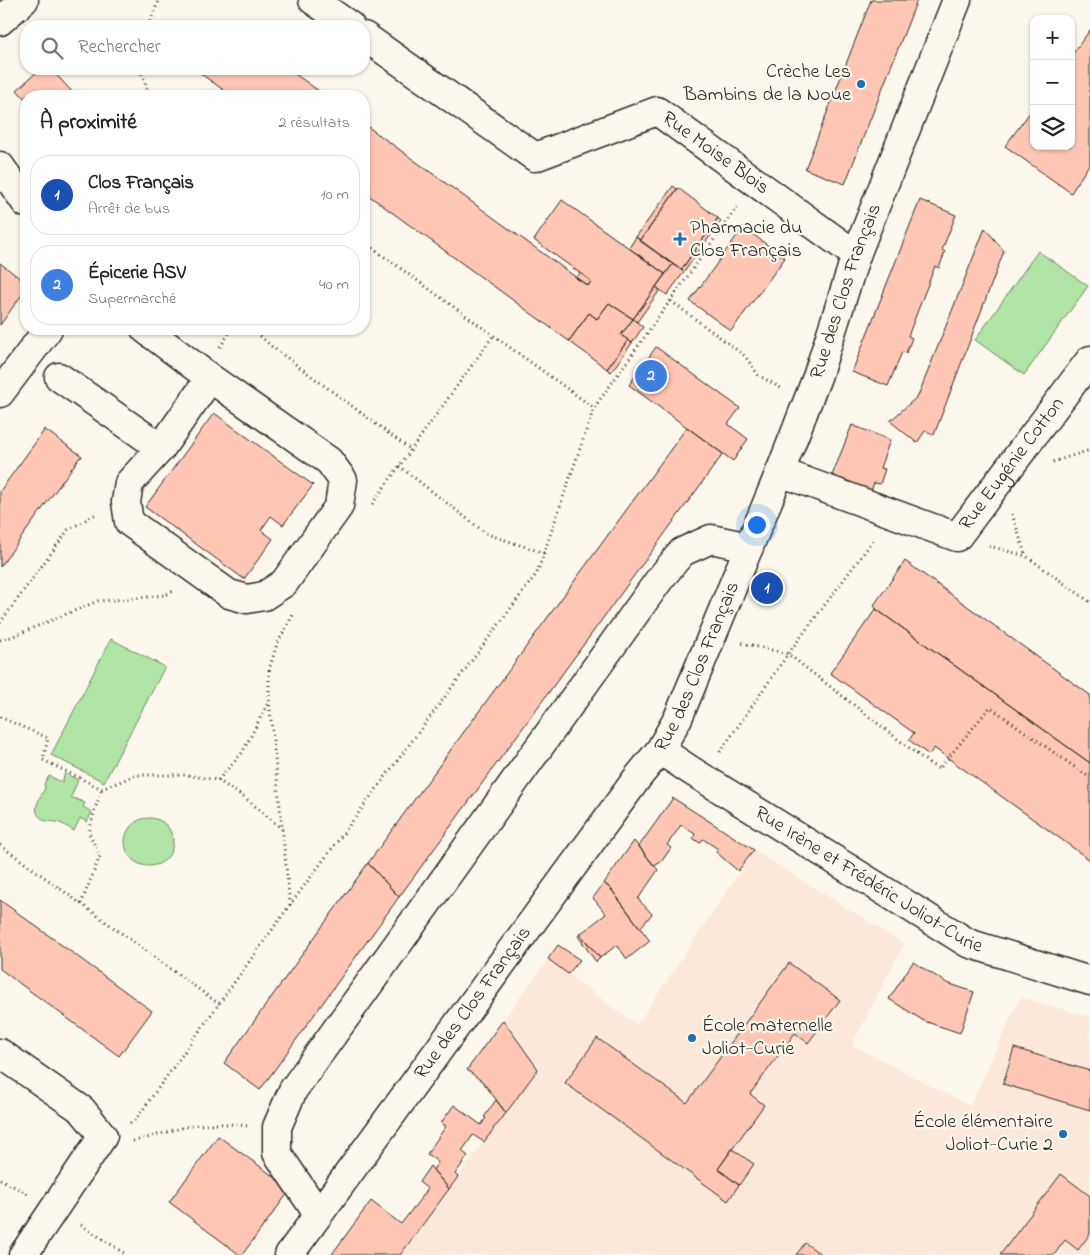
<!DOCTYPE html>
<html lang="fr">
<head>
<meta charset="utf-8">
<style>
  :root { --surface:#fff; --page:#f6f6f6; --text:#222; --muted:#767676; --line:#e0e0e0; --accent:#1f6fb2 }
  body { margin:0; font-family:"Indie Flower",sans-serif; background:var(--page); color:var(--text) }
  .controls { position:absolute; right:15px; top:15px; display:grid; overflow:hidden; border-radius:10px; box-shadow:0 1px 4px #0004 }
  .controls button { width:45px; height:45px; display:grid; place-items:center; padding:0; border:0; border-bottom:1px solid var(--line); background:var(--surface); color:var(--text); font:25px sans-serif }
  .you { position:absolute; left:756px; top:524px; width:18px; height:18px; margin:-12px; border:4px solid #fff; border-radius:50%; background:#1a73e8; box-shadow:0 0 0 8px #1a73e833 }
  .badge { display:grid; place-items:center; width:32px; height:32px; border-radius:50%; background:var(--accent); color:#fff; font-size:16px; font-weight:700 }
  .pin { position:absolute; translate:-50% -50%; border:2px solid #fff; box-shadow:0 1px 5px #0006 }
  .list { margin:0; padding:0; list-style:none }
  h2 { display:flex; justify-content:space-between; align-items:center; height:65px; margin:0; padding:0 20px; font-size:21px }
  h2 small { font-size:16px; font-weight:400; color:var(--muted) }
  .list li { display:grid; grid-template-columns:32px 1fr auto; gap:15px; align-items:center; box-sizing:border-box; height:80px; margin:0 10px 10px; padding:0 10px; border:1px solid var(--line); border-radius:20px }
  .list b { display:block; font-size:19px; white-space:nowrap }
  .list p { margin:0; font-size:16px; white-space:nowrap; color:var(--muted) }
  .list em { font-size:16px; font-style:normal; color:var(--muted) }
  .icon { flex:none; width:28px; height:28px; fill:none; stroke:currentColor; stroke-width:2; stroke-linecap:round; stroke-linejoin:round }
  .map { position:relative; flex:none; width:1090px; height:1255px; overflow:hidden }
  .search { position:absolute; background:var(--surface); box-shadow:0 1px 4px #0004; left:20px; top:20px; width:350px; height:55px; display:flex; align-items:center; gap:12px; box-sizing:border-box; padding:0 18px; border-radius:20px; color:var(--muted); font-size:19px }
  .panel { position:absolute; background:var(--surface); box-shadow:0 1px 4px #0004; left:20px; top:90px; width:350px; height:245px; border-radius:20px }
  .map>svg:first-child { display:block }
  .built { fill:#fce8db }
  .green { fill:#b0e4a5; stroke:#6e8868 }
  .building { fill:#fec6b3; stroke:#2b2b2b }
  .lines { fill:none; stroke-linecap:round; stroke-linejoin:round }
  .minor-casing { stroke:#2b2b2b; stroke-width:31 }
  .path { stroke:#2b2b2b; stroke-width:3; stroke-dasharray:1 4; stroke-linecap:butt }
  .minor { stroke:#fbf7ec; stroke-width:28 }
  .poi-dot { fill:#1f6fb2; stroke:#fbf7ec; stroke-width:2 }
  .labels { text-anchor:middle; dominant-baseline:central; stroke-width:4.5; stroke-linejoin:round; paint-order:stroke }
  .poi-label { font-size:20px; fill:#2b2b2b; stroke:#fbf7ec; text-anchor:end }
  .street-label { font-size:20px; fill:#2b2b2b; stroke:#fbf7ec }
</style>
</head>
<body>
<div class="map">
<svg width="1090" height="1255" viewBox="0 0 1090 1255">
  <rect width="100%" height="100%" fill="#fbf7ec"/>
  <filter id="ink" filterUnits="userSpaceOnUse"><feTurbulence type="fractalNoise" baseFrequency=".02" numOctaves="2"/><feDisplacementMap in="SourceGraphic" scale="10" xChannelSelector="R" yChannelSelector="G"/><feConvolveMatrix kernelMatrix="1 2 1 2 8 2 1 2 1" color-interpolation-filters="sRGB"/></filter>
  <g filter="url(#ink)">
    <path class="built" d="M754,850l150,94 -52,101 118,61 50,-109 70,20v238h-690l138,-186 -35,-49 45,-61 89,66z"/>
    <path class="green" d="M1038,251l50,35 -64,89 -49,-35z
      M111,639l54,28 -61,115 -53,-27z
      M65,773l13,7 -7,17 14,6 -2,4 9,5 -5,10 -7,-4 -6,13c-5,-3 -12,-8 -18,-9 -4,-1 -8,0 -12,-2 -15,-8 -4,-22 1,-32l-1,-4 5,-8 13,6z
      M125 842a24 24 0 1 1 48 0a24 24 0 1 1-48 0Z"/>
    <path class="building" d="M871,0h46l-72,184 -40,-15z
      M1090,30v133l-19,30 -66,-47 29,-39v39h37v-90z
      M40,69h11l25,27h-50v4l-9,-10z
      M194,69h94l38,27h-94z
      M364,124l224,162 3,-5 -57,-41 28,-40 103,74 -32,45 -24,-16 -12,16 -8,-6 -20,28 -205,-149z
      M673,186l4,3 -37,52 -4,-4z
      M678,188l40,30 -37,52 -41,-29z
      M920,200l36,15 -14,35 3,2 -6,16 -4,-2 -27,70 4,2 -6,15 -4,-1 -14,34 -36,-14z
      M718,218l3,3 -37,51 -3,-2z
      M743,227l42,31 -54,73 -41,-30z
      M985,228l19,23 -70,184 -9,-4 -8,12 -27,-22 28,-25z
      M636,237l37,27 -8,10 -36,-26z
      M0,263l26,20v6l-26,36z
      M673,264l11,8 -17,23 -11,-8z
      M580,273l11,8 -3,5 -12,-8z
      M656,287l4,3 -23,32 -4,-3z
      M609,303l24,16 -12,16 7,5 -21,29 -38,-28 20,-28 8,6z
      M633,319l10,8 -11,16 -11,-8z
      M628,340l4,3 -21,29 -4,-3z
      M656,347l84,61 -12,16 20,15 -15,22 -104,-76z
      M214,413l99,72 -30,40 -12,-9 -10,14 12,9 -29,40 -99,-72z
      M852,425l38,15 -10,28 5,1 -5,15 -6,-1 -4,10 -39,-15z
      M687,427l36,27 -324,443 -31,-34z
      M44,429l38,27 -1,2 -1,-1 -80,110v-76l43,-59z
      M905,561l185,134v68l-214,-154 -2,-4z
      M876,609l214,154v97l-156,-112 -5,7 -20,-15 5,-7 -84,-60z
      M673,798l81,52 -16,21 -22,-19 2,-3 -15,-10 -3,4 -7,-5 2,-4 -14,-9 -14,20 4,3 -10,14 -7,4 -15,-20z
      M634,841l24,29 -20,29 14,15 -12,14 -29,-39 -7,-6z
      M368,863l31,34 -139,193 -36,-27z
      M604,883l7,6 39,52 -23,18 -10,-14 -17,13 -20,-24 26,-20 -13,-16z
      M0,900l152,111 -33,45 -119,-87z
      M580,934l20,24 -4,4 -18,-26z
      M558,945l22,15 -12,14 -20,-15z
      M913,962l34,21 27,9 -14,41 -36,-12 -35,-22z
      M789,963l51,37 -32,43 -13,-10 -45,61 14,11 -46,64 21,16 -11,16 -163,-118 32,-45 90,65z
      M503,1020l35,49 -32,44 -23,-31 -16,-12z
      M1014,1048l76,23v39l-87,-26z
      M496,1100l10,13 -8,11 -4,3 -1,3 -9,12 -11,-7 -11,16 6,5 -13,18 3,3 -9,12 -16,-19 5,-8 -11,-8 19,-28 -5,-3 13,-18 27,20 5,-7 -2,-1z
      M218,1136l73,53 -49,66h-2l-71,-53z
      M732,1149l22,15 -15,21 -21,-16z
      M430,1166l19,23 -49,66h-66l-2,-1 39,-53 30,23 27,-35 -9,-7z
      M1061,1174l29,22v38l-12,16 -13,-10 -11,15h-54z
      M805,1243l17,12h-26z"/>
    <g class="lines">
      <g class="minor-casing">
        <g id="minor">
          <path d="M313,0l37,26"/>
          <path d="M0,21l24,-21"/>
          <path id="s1" d="M364,36l171,121 122,-46 199,144"/>
          <path d="M0,166l26,37"/>
          <path d="M145,329l65,49 119,83 14,19 -4,26 -55,77 -20,13 -17,3 -18,-5 -100,-72 -3,-20 3,-19 32,-35 49,-70"/>
          <path d="M59,377l102,71"/>
          <path d="M0,393l48,-64"/>
          <path id="s2" d="M780,472l177,65 133,-177"/>
          <path id="s3" d="M660,750l30,20 278,173 122,38"/>
          <path d="M0,1053l82,57 21,26 -80,119"/>
          <path d="M318,1214l-41,-61v-26l16,-37 366,-510 23,-28 29,-13 38,8"/>
          <path id="s4" d="M289,1255l349,-478 22,-27 18,-32 102,-246 37,-95 39,-122 101,-255"/>
        </g>
      </g>
      <path class="path" d="M148,26l11,-26
        M140,69l10,27
        M364,242l230,166
        M671,301l74,55 13,19 23,13
        M253,329l18,17 140,104
        M220,347l12,-18
        M1053,462l37,-12
        M399,466l88,68 57,19
        M372,504l121,-168
        M1012,514l14,42
        M989,546l37,10 64,46
        M0,623l68,-93 30,-17
        M0,640l11,-3 87,-36 30,-2 37,-4 9,-4
        M742,643l46,11 142,110 9,5 51,-62 100,71
        M0,717l48,21 -5,22 59,29 34,-14h50l32,5 31,21 33,28
        M720,752l68,-98 87,-116
        M218,780l24,-27 27,-52
        M0,845l219,159
        M81,904l19,-48 -11,-23 5,-21 8,-23
        M290,905l-21,-205v-30l8,-26 16,-29
        M130,1123l6,-4 154,-214 247,-332 57,-165 143,-201
        M133,1141c18,-3 35,-10 53,-14 18,-4 43,-4 61,-1
        M0,1179l28,15
        M81,1225l46,30"/>
      <use href="#minor" class="minor"/>
    </g>
  </g>
  <g class="poi-dot">
    <circle cx="861" cy="84" r="5"/>
    <path d="M677.5 231.5h5v5h5v5h-5v5h-5v-5h-5v-5h5z"/>
    <circle cx="692" cy="1038" r="5"/>
    <circle cx="1063" cy="1134" r="5"/>
  </g>
  <g class="labels">
    <g class="poi-label">
      <text x="851" y="72">Crèche Les<tspan x="851" dy="23">Bambins de la Noue</tspan></text>
      <text x="690" y="228" text-anchor="start">Pharmacie du<tspan x="690" dy="23">Clos Français</tspan></text>
      <text x="702" y="1026" text-anchor="start">École maternelle<tspan x="702" dy="23">Joliot-Curie</tspan></text>
      <text x="1053" y="1122">École élémentaire<tspan x="1053" dy="23">Joliot-Curie 2</tspan></text>
    </g>
    <g class="street-label">
      <text stroke="none"><textPath href="#s1" startOffset="412">Rue Moise Blois</textPath></text>
      <text stroke="none"><textPath href="#s4" startOffset="1122">Rue des Clos Français</textPath></text>
      <text stroke="none"><textPath href="#s2" startOffset="280">Rue Eugénie Cotton</textPath></text>
      <text stroke="none"><textPath href="#s4" startOffset="718">Rue des Clos Français</textPath></text>
      <text stroke="none"><textPath href="#s3" startOffset="246">Rue Irène et Frédéric Joliot-Curie</textPath></text>
      <text stroke="none"><textPath href="#s4" startOffset="312">Rue des Clos Français</textPath></text>
    </g>
  </g>
</svg>
<div class="controls">
<button>+</button>
<button>−</button>
<button><svg class="icon" aria-label="layers" viewBox="0 0 24 24"><path d="M12 4l9 5-9 5-9-5zM3 14l9 5 9-5"/></svg></button>
</div>
<div class="you"></div>
<div class="pin badge" style="left:767px;top:588px;background:#1a4fb4">1</div>
<div class="pin badge" style="left:651px;top:376px;background:#3f7fe0">2</div>
<div class="search"><svg class="icon" aria-label="search" viewBox="0 0 24 24"><circle cx="10" cy="10" r="6"/><path d="M15 15l6 6"/></svg>Rechercher</div>
<section class="panel">
<h2>À proximité<small>2 résultats</small></h2>
<ul class="list">
<li><span class="badge" style="background:#1a4fb4">1</span><div><b>Clos Français</b><p>Arrêt de bus</p></div><em>10 m</em></li>
<li><span class="badge" style="background:#3f7fe0">2</span><div><b>Épicerie ASV</b><p>Supermarché</p></div><em>40 m</em></li>
</ul>
</section>
</div>
</body>
</html>
